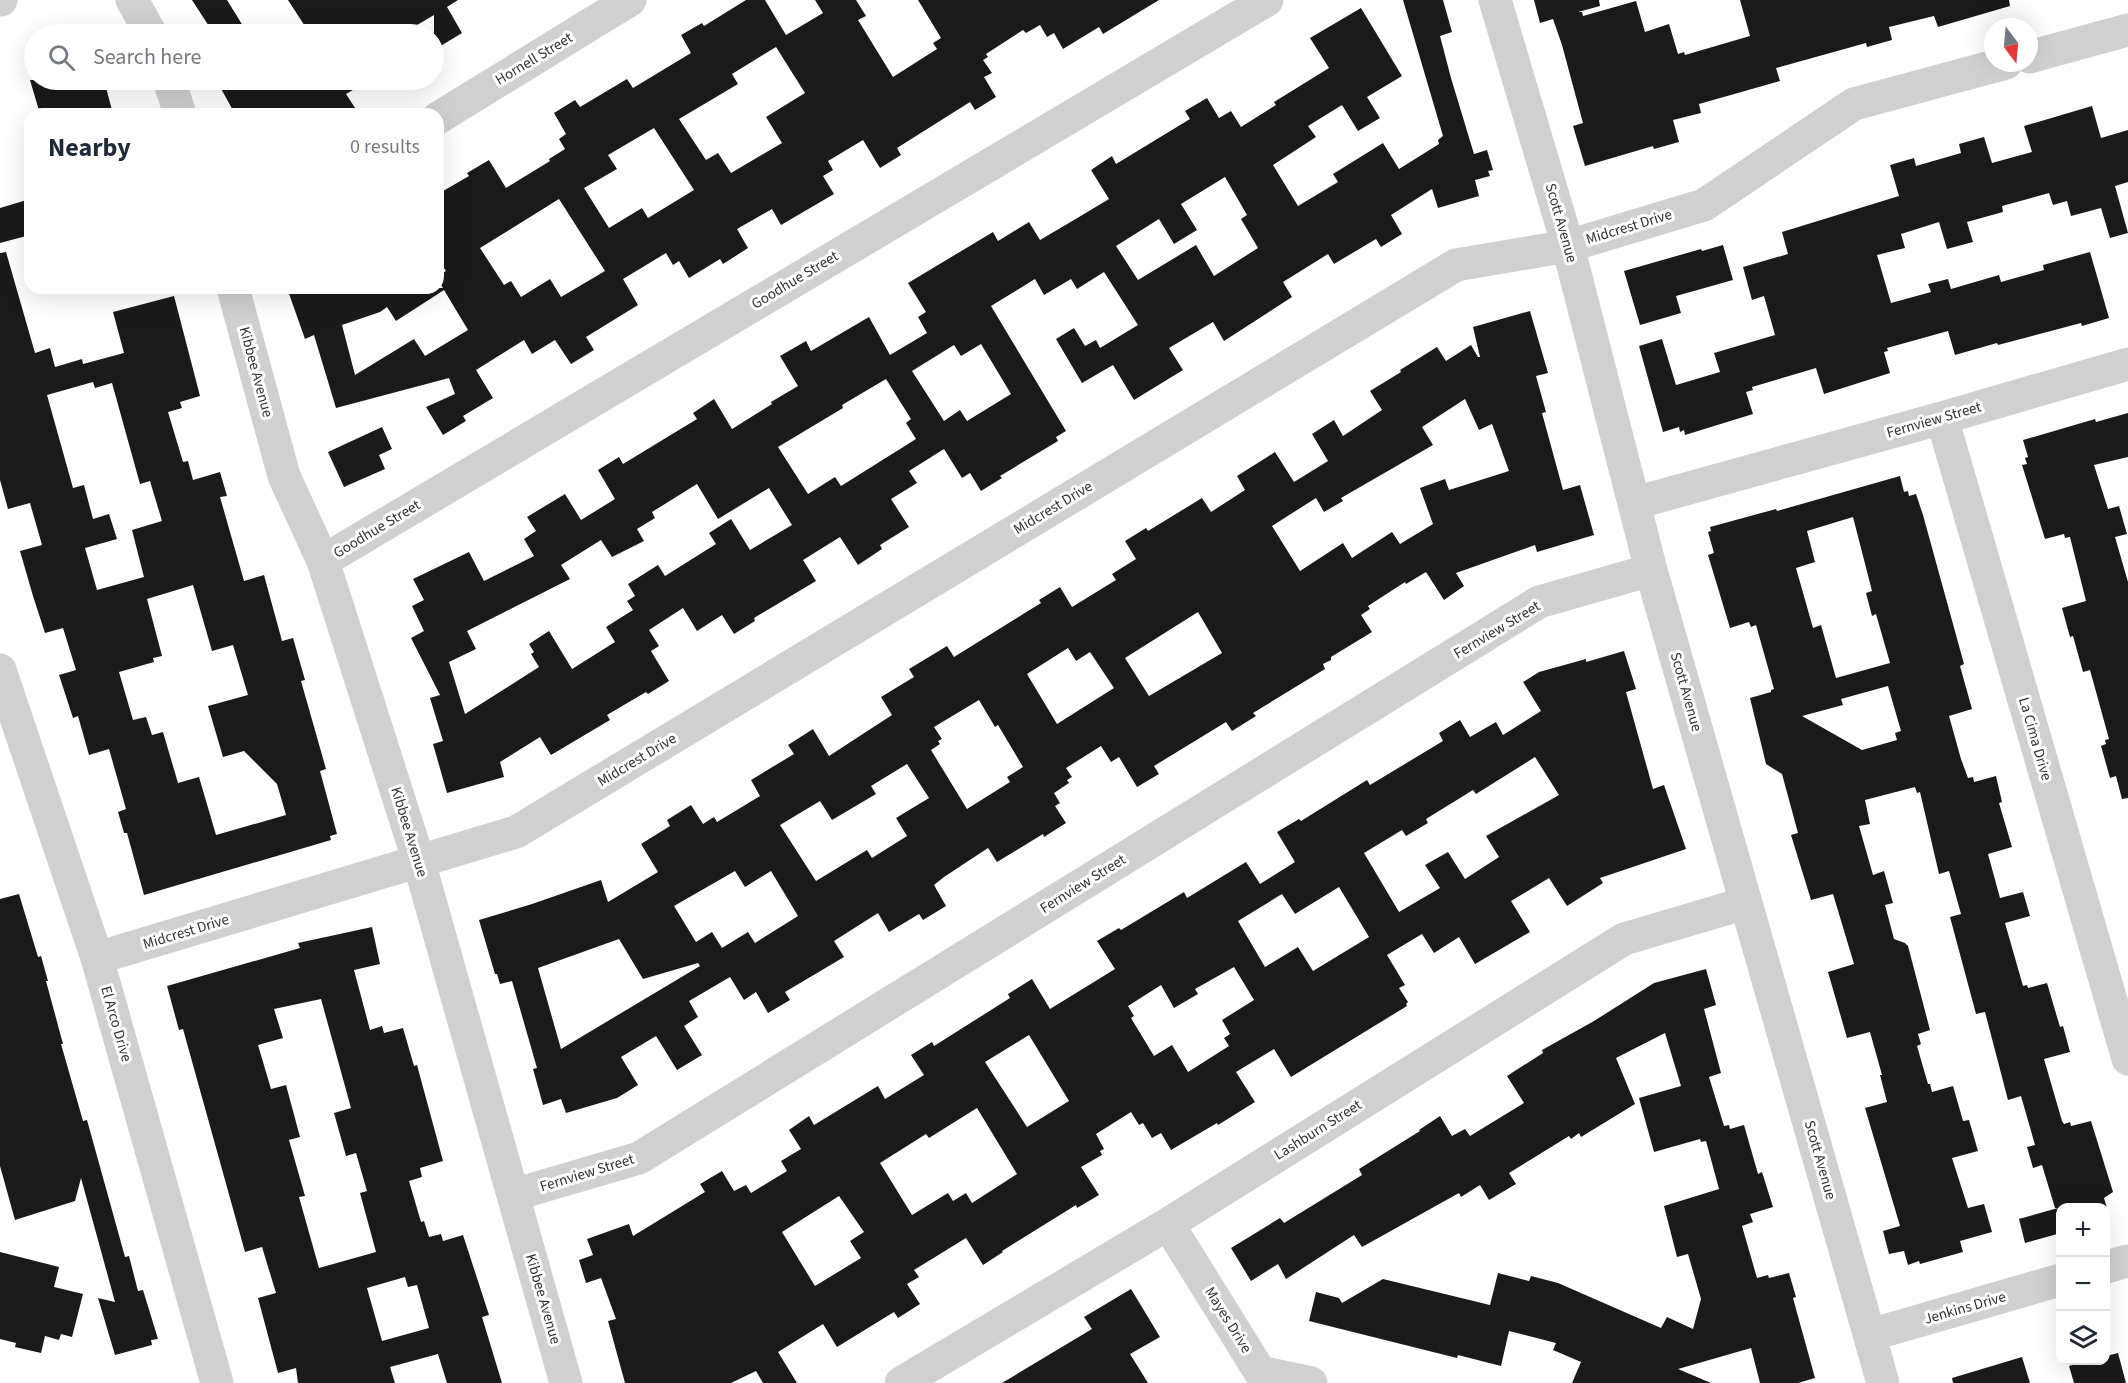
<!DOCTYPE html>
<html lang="en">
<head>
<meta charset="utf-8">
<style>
  :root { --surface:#fff; --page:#f2f2f3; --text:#1f2937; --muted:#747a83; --line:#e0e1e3 }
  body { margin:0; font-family:"Source Sans 3",sans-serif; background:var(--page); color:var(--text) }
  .controls { position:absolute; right:18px; bottom:18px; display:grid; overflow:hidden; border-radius:12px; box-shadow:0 6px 24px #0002 }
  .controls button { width:54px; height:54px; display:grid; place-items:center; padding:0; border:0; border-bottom:2px solid var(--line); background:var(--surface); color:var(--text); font:30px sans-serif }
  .compass { position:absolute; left:1984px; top:18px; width:54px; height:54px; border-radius:50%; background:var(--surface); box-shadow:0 6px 24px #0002; rotate:164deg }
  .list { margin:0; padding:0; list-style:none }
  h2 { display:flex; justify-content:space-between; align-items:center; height:78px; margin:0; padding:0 24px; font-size:26px }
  h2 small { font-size:20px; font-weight:400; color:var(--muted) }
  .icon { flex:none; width:33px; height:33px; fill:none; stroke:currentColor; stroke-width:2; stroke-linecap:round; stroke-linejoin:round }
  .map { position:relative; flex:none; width:2128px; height:1383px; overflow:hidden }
  .search { position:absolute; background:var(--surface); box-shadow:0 6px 24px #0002; left:24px; top:24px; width:420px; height:66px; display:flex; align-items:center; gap:15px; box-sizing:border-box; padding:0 21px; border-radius:33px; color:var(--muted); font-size:22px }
  .panel { position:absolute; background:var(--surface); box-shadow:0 6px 24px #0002; left:24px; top:108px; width:420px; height:186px; border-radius:18px }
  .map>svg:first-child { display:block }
  .building { fill:#1a1a1a; fill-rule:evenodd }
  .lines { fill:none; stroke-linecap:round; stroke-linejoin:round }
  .minor { stroke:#d0d0d0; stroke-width:33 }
  .labels { text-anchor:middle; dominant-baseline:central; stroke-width:6; stroke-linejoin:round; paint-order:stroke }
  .street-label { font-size:15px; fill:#333; stroke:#fff }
</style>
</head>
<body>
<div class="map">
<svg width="2128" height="1383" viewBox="0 0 2128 1383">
  <rect width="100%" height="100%" fill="#fff"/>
  <path class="building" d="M192,0h35l21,34h-34z
    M288,0h170l-11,7 15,26 -28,17v-35l-32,19h-92z
    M746,0h19l21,35 37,-22 -8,-13h41l10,16 -8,4 35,57 44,-28 -4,-6 8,-5 -23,-38h241l-56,34 -4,-7 -36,22 -9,-16 -7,4 -7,-12 -14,8 -3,-3 -37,24 2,3 -5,3 9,13 -8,4 12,20 -21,13 -5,-8 -73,46 4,7 -21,13 -17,-28 -35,21 5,9 -10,6 11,18 -53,31 -9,-16 -35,20 11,19 -25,16 -3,-5 -31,19 -10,-17 -6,4 -7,-12 -43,26 15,26 -52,32 8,13 -23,14 -16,-24 -23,14 -8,-14 -48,30 17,28 -30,18 3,5 -23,14 -17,-28 29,-13 -6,-16 -113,30 -22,-73 -9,4 -18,-51h156l-5,-8v-4l8,-5 -8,-12v-65l31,-18 -2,-3 22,-13 17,28 44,-27 -1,-2 16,-10 -6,-10 7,-5 -12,-21 21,-13 5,7 47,-28 6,9 58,-35 -10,-18 21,-12 2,3zM776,47l29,46 -39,24 16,26 -51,30 -13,-20 -12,7 -27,-41 59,-35 -6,-10zM654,128l40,62 -46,28 -6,-10 -33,20 -25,-40 33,-19 -9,-14zM559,199l46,72 -44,26 -11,-18 -29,18 -10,-16 -7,4 -24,-37zM444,290l24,40 -43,26 -11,-17 -59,36 -13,-50 38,-13 7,-5 9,14z
    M1403,0h40l9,32 -12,4 11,42 23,76 13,-4 6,20 -5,1 2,5 -15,4 4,16 -41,12 -6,-19 -41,26 11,19 -21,13 -5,-8 -42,25 -6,-10 -45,28 9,15 -68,44 -11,-19 -44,26 14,22 -49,30 -21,-35 -31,18 -26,-44 18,-11 11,18 11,-6 4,8 38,-23 -34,-53 -27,17 -6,-10 -27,16 -9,-16 -44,27 75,125 -10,6 2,4 -58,35 2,2 -21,13 -11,-18 -8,5 -18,-29 -35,22 8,12 -26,16 18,28 -29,18 2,4 -24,16 -18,-28 -37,23 13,21 -62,37 1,3 -21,13 -12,-19 -25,16 -14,-23 -34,22 10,16 -8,5 18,30 -21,13 -2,-2 -39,23 3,5 -59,35 -11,-18 -40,25 4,15 -57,16 -14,-49 10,-3 -13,-43 10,-3 -29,-57 13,-7 -12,-25 12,-6 -11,-21 56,-27 15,29 50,-25 -10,-17 12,-8 -9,-14 38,-23 16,26 34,-21 -17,-29 21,-13 4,7 74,-45 -4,-6 21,-14 18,30 40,-25 -1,-2 27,-16 -18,-30 26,-15 5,10 58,-34 21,38 37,-22 -9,-16 8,-5 -18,-29 85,-51 5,9 31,-19 11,18 34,-20 35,-21 -18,-29 21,-14 4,8 74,-45 -5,-8 22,-13 12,20 12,-7 10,16 35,-22 -2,-3 55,-34 -19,-30 51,-30 41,68 -35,21 13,21 -22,13 -16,-26 -34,21 8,11 -43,28 25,41 40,-24 -5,-8 50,-31 16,26 40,-25 -1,-4 5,-4zM1225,177l22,38 -6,4 17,29 -44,28 -18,-31 -58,35 -22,-34 43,-27 15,25 23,-14 -16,-26zM981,344l30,50 -44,27 -7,-11 -16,11 -32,-50 42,-26 7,11zM886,379l25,40 -5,4 10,16 -75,47 -6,-9 -27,17 -30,-47 65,-39 -1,-3zM697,484l21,35 51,-31 23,37 -42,25 -19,-31 -22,14 7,11 -51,32 -7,-11 -30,19 7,12 -8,5 6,9 -27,17 9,15 -43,27 -23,-38 -20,13 5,8 -3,2 8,13 -74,47 -16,-52 27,-13 -9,-18 103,-52 -9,-14 40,-25 11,17 32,-16 -7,-12 18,-11 -3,-6z
    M1534,0h65l1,6 -22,6h4l1,4 53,-15 9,31 24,-8 9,30 6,-2 1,3 65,-19 -10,-36h269l1,6 -72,21 -4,-11 -45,11 3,13 -25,7 -1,-4 -90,25 4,13 -81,23 2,9 -28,7 6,22 -25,7 -1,-3 -68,20 -12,-40 10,-3 -21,-78 -9,-26 -13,4z
    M30,80h74l9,34h-73z
    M230,80h140l-24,14 13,20h-124l-16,-29z
    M2092,106l9,32 27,-8v52l-13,4 13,47 -18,5 -9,-30 -30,8 -4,-15 -14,4 -4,-12 -47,13 1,6 -36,10 6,20 -26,7 -8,-27 -38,12 4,14 -28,7 14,48 40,-11 -3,-8 20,-5 3,10 48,-14 2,7 43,-12 -1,-5 47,-13 19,66 -27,8 -1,-3 -83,22 -1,-2 -42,12 -7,-24 -61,17 1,3 -4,1 6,21 -66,21 -8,-26 -64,19 1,3 -7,2 7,22 -68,21 -1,-5 -4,2 -1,-5 -16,5 -24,-86 23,-7 14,46 44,-13 -6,-19 61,-18 -11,-39 -12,4 -9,-33 45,-13 -6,-22 117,-36 -9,-31 24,-7 2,8 45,-13 -2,-9 25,-7 8,26 40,-11 -8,-26z
    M30,199v36l-30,8v-35z
    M1723,245l10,35 -57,16 5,17 -41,12 -16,-54 77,-22 1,2z
    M6,252l29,101 15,-5 5,19 27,-8 1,5 41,-11 -11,-41 61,-16 26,100 -20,6 2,6 -14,4 15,50 5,-1 5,19 27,-8 7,24 -7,1 24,84 20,-6 18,66 11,-3 12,42 -4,1 25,88 -6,2 17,63 -7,2 1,4 -187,55 -17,-62h-3l-6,-21 8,-3 -17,-60 -20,6 -11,-39 -5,2 -14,-43 17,-5 -13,-42 -18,5 -12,-37 -13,-45 22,-6 -12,-42 -22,6 -8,-29v-227zM93,382l2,6 17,-5 28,101 10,-3 12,40 -30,9 12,47 -47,13 -12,-42 32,-9 -8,-25 -16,5 -9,-34 -11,3 -26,-93zM193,585l19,66 21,-6 15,50 -40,11 15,51 21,-6 33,33 9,31 -70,20 -17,-58 -21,6 -15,-51 -11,3 -6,-18 -13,3 -14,-48 35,-10 -1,-4 9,-2 -15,-57z
    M1530,311l18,62 -12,3 10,36 -4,1 21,77 17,-5 14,50 -57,17 -2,-7 -79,28 8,13 -20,14 -18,-28 -20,12 -1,-2 -37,24 2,3 -9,6 11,17 -41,25v3l-8,4 2,5 -72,44 3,3 -24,15 -6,-9 -72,44 5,8 -22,13 -18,-30 -8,5 -10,-16 -35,22 6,9 -5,3 2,3 -15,10 6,10 -5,3 11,17 -22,14 -1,-3 -46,28 -9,-14 -44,29 -10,8 12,21 -23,14 -4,-6 -30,18 -11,-19 -44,28 10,16 -59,35 5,8 -22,13 -12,-21 -12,8 -14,-23 -41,24 9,16 -14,9 18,29 -25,15 -21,-34 -35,21 17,28 -21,13 -51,15 -5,-14 -18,6 -10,-36 4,-1 -25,-87 -12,3 -3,-10h-2l-16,-54 53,-16 69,-24 7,22 50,-30 -17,-28 29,-18 -3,-6 24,-15 12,19 11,-7 3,5 43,-26 -9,-16 43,-26 -6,-9 25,-16 16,27 63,-41 -11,-18 33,-20 -5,-8 38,-23 7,11 87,-54 -2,-3 21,-13 12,20 44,-27 -4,-6 24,-15 -11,-18 21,-13 2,3 54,-33 9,14 34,-22 -8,-14 38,-24 19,30 34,-21 -16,-27 22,-14 9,16 39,-26 -12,-19 31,-19 -1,-2 37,-23 9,14 25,-16 7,12h2l-7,-30zM1465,399l14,31 13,-6 17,47 -60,19 -4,-11 -25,9 13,36 -33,20 -8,-12 -40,26 -9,-15 -43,28 -28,-45 44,-28 8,14 19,-11 -2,-3 92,-53 -11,-18zM1198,612l24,41 -73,43 -24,-38zM1068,648l8,13 14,-9 24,36 -57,36 -30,-50zM979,700l16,27 3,-2 25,42 -16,10 3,5 -43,27 -36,-59 9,-6 -2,-3 4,-2 -8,-12zM907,764l22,34 -33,20 11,18 -35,22 -5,-8 -51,31 -36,-56 40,-24 12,19 44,-26 -5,-8zM735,871l10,16 26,-16 27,45 -43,27 -7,-11 -26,16 -10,-16 -16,10 -22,-36zM619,939l24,40 55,-16 2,3 -139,83 -23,-81z
    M2128,413v44l-34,8 14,44 11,-3 8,28 -12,3 13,45v216l-6,1 -6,-23 -6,2 -9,-32 5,-2 -1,-4 4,-1 -19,-69 -7,2 -10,-36 -3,1 -8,-29 24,-7 -16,-64 -5,1 -1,-4 -19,5 -23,-74 5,-1 -2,-6 3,-1 -5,-17 72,-21 1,3z
    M382,427l10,22 -13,6 6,14 -41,18 -16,-35z
    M1900,476l4,16 4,-1 1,5 7,-2 7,21 41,149 -4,2 12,43 -23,7 12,43 7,19 5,-1 1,5 22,-6 6,26 -3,1 13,44 -24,7 12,44 23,-6 7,24 -25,7 18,63 4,-1 1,3 19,-5 13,44 3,-1 7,26 -26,7 18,62 2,3 6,-2 1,4 20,-5 22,71 -9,6 3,10h-46v25l-36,10 -6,-24 39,-11h-3l-13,-43 -9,3 -6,-21 8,-2 -14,-49 -13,4 -23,-88 -9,2 -26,-97 11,-3 -12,-43 -10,3 -19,-82 -3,1 -2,-6 -50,13 5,24 -11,2 14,49 11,-4 9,32 -8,2 9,34 11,4 3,3 22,84 -12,4 3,10 -4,2 11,38h2l2,8 21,-6 10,35 6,-1 9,31 -26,7 16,50 16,-4 8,28 -32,9 3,11 -43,12 -1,-3 -11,4 -4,-14 -15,3 -6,-23 17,-5 -35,-118 22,-6 -7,-27h2l-12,-43 -23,6 -19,-66 26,-8 -21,-70 -22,6 -20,-65 7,-2 -16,-59 -16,-10 -16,-66 21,-6v-2l3,-1 -18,-64 -5,2 -2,-5 -19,6 -22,-73 6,-2 -6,-21 3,-1 -1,-4 66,-18 1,2zM1853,517l19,74 -6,2 6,23 4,-2 14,49 -54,15 -15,-53 -8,3 -17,-60 19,-6 -8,-31zM1888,686l13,45 -6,2 2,7 -35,10 -60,-34 41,-11 -2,-6z
    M1624,651l12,38 -10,3 27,97 11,-4 22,64 -86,29 3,5 -36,23 -18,-28 -38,23 19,31 -55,32 -16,-27 -25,16 -12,-19 -35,21 18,30 -6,3 9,14 -2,2 1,2 -116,71 -17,-28 -38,23 19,30 -37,23 -1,-2 -46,27 -10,-17 -9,5 -9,-15 -4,2 -8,-13 -35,22 8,15 -4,2 2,4 -21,12 18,28 -22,13 -1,-3 -74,46 1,1 -20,13 -17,-27 -52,32 5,7 -12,7 13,20 -22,14 -4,-6 -57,35 -14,-23 -45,28 19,31h-34l-7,-12 -25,12h-106l-17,-62 8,-2 -15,-41 -15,5 -7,-23 14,-5 -6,-16 42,-15 4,12 72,-44 -5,-8 22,-13 12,20 12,-6 5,8 36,-22 -6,-10 20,-12 -12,-19 20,-14 5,9 64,-39 7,13 39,-24 -13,-20 21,-13 2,4 76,-48 -2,-4 24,-15 18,30 65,-40 -18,-28 22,-13 2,2 63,-38 3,6 59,-36 14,22 35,-22 -18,-30 22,-13 2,2 66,-41 3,5 73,-44 -4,-8 21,-13 10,17 26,-15 7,13 38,-24 -18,-29 16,-10 47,-13v3zM1535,757l24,38 -73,41 13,21 -34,22 -17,-27 -23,13 15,23 -41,24 -35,-59 38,-23 4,6 22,-13 -2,-4 47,-29 3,4zM1339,887l30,50 -56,34 -15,-24 -33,20 -27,-46 44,-27 13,20zM1234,967l20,33 -32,20 8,14 -6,4 5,8 -41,26 -16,-27 -18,11 -23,-38 3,-2 -6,-10 33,-21 13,23 24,-14 -3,-5zM1029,1035l40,66 -42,26 -42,-65zM977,1108l40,66 -45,29 -6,-10 -13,8 -5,-8 -36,22 -32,-52 46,-29 3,4zM839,1196l25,36 -14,9 11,17 -46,28 -33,-54z
    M19,894l19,63 3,-1 7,25h-2l17,63h-2l22,77 4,-1 38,137 4,-1 9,35 5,-1 15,49 -7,1 1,5 -37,10 -17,-57 17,4 -34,-124 -6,23 -60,19 -15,-54v-267z
    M372,927l8,37 -26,6 16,60 12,-4 2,7 19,-5 11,38 3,-1 26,96 -23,7 2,9 -13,4 12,41 3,-1 5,16 12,-3 2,7 20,-6 26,80 -7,2 20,66h-55l-9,-29 -48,13 5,16h-97l-2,-15 -18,5 -20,-75 18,-5 -14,-46 -17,5 -62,-223 -4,1 -12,-44 133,-38 -2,-5zM321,999l30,109 -17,5 12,43 10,-3 11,38 -7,2 16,59 -57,16 -20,-71 6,-1 -16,-56 11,-3 -14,-52 -15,4 -13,-44 25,-7 -9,-29zM405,1277l3,10 9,-2 12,43 -47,13 -15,-53z
    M1706,969l10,36 -12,4 17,64 -12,4 15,49 5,-1 1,4 14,-4 14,49 4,-2 11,35 -23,7 3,8 -11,4 15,52 11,-3 1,3 20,-5 7,24 -3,1 22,80 -17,5h-38l-9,-35 -73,21 33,14h-139l9,-21 -28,-12 3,-7 -47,-12 -8,35 -43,-11 -1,3 -148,-37 7,-29 23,6 3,5 41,-24 107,26 8,-32 31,8 2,-5 27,7 103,45 6,-11 26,12 8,-30 -13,-45 -11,3 -13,-51 55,-17 -13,-48 -5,1 -1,-3 -46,13 -15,-54 42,-12 -16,-53 -49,25 19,46 -54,33 -2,-4 -8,6 -2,-3 -60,37 7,11 -27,16 -9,-15 -19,12 -2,-4 -97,54 -8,-12 -68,44 -8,-15 -27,17 -20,-33 49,-30 4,5 78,-48 -3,-6 61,-38 -1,-1 21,-14 12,20 13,-7 5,7 54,-33 -17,-27 36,-23 -1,-3 52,-29 60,-38z
    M0,1252l59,15 -5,20 29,7 -11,43 -11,-3 -2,6 -14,-4 -4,17 -26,-6 1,-4 -16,-4z
    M1131,1289l29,48 -30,17 18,29h-146l90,-54 -8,-12z
    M2118,1353l8,30h-52l-5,-17 19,-6h18v-4z
    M2022,1357l8,26h-77l-1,-5z"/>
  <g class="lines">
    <path class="minor" d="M0,0h1
      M132,0l19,34
      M1495,0l73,246 83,324 232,813
      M2029,57l99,-27
      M169,80l11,34
      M438,118l192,-118
      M233,288l51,188 39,85 96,301 147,521
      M1942,418l186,641
      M1635,503l307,-85 186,-54
      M323,561l944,-561
      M0,670l97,288 120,425
      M97,958l419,-126 940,-567 112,-19 136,-41 150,-101 152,-41
      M513,1195l126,-37 900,-556 112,-32
      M1168,1224l92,148 51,11
      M2106,1267l22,-6
      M1870,1335l190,-55
      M901,1383l267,-159 456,-285 122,-36"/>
  </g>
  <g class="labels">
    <g class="street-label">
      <text transform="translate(534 59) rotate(-31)">Hornell Street</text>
      <text transform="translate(1561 223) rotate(74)">Scott Avenue</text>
      <text transform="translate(1629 227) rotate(-17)">Midcrest Drive</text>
      <text transform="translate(795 280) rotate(-31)">Goodhue Street</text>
      <text transform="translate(256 372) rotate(75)">Kibbee Avenue</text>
      <text transform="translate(1934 420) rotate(-16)">Fernview Street</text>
      <text transform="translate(1053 508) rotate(-31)">Midcrest Drive</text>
      <text transform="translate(377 529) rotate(-31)">Goodhue Street</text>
      <text transform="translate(1497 630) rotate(-31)">Fernview Street</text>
      <text transform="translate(1686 692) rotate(74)">Scott Avenue</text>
      <text transform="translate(2035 739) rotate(74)">La Cima Drive</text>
      <text transform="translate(637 760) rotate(-31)">Midcrest Drive</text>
      <text transform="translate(409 832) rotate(73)">Kibbee Avenue</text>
      <text transform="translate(1083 884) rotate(-32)">Fernview Street</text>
      <text transform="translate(186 932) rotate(-17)">Midcrest Drive</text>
      <text transform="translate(116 1024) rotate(74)">El Arco Drive</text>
      <text transform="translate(1318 1130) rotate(-32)">Lashburn Street</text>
      <text transform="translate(1820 1160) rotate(74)">Scott Avenue</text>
      <text transform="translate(587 1173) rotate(-17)">Fernview Street</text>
      <text transform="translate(543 1299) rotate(74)">Kibbee Avenue</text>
      <text transform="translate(1965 1308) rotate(-16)">Jenkins Drive</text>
      <text transform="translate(1228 1320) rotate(58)">Mayes Drive</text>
    </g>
  </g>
</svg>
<div class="controls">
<button>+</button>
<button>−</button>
<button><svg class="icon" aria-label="layers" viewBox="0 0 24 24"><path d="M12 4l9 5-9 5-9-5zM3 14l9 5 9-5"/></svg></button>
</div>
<svg class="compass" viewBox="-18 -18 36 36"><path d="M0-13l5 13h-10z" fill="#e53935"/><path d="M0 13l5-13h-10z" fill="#747a83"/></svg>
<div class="search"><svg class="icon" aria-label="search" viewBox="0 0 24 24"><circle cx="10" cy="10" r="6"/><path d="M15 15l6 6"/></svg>Search here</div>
<section class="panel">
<h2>Nearby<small>0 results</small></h2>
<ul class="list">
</ul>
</section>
</div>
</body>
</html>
